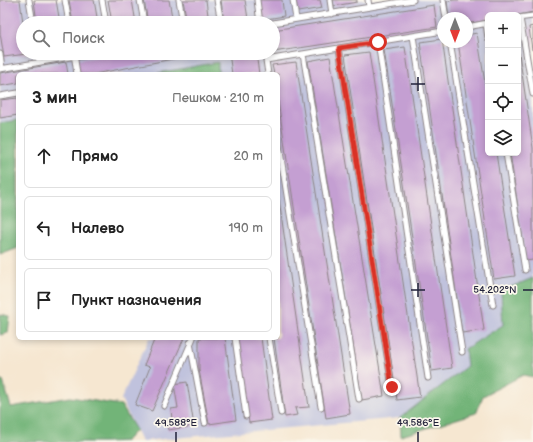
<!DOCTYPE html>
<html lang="ru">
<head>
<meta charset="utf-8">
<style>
  :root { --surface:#fff; --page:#f6f6f6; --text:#222; --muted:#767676; --line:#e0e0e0 }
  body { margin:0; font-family:"Balsamiq Sans",sans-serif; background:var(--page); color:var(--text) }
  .controls { position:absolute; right:12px; top:12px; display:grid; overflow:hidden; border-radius:6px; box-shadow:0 2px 6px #0003 }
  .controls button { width:36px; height:36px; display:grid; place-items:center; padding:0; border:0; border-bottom:1px solid var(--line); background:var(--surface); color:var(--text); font:20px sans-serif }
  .compass { position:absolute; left:437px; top:12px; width:36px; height:36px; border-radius:50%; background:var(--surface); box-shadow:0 2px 6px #0003; rotate:180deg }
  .stop { position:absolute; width:12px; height:12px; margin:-9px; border:3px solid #d93025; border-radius:50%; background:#fff }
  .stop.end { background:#d93025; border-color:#fff; box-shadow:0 1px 4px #0008 }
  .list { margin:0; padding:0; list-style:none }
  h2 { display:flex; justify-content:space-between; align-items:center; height:52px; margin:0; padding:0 16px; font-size:17px }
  h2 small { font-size:13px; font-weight:400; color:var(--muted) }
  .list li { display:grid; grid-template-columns:26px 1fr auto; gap:12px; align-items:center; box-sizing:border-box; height:64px; margin:0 8px 8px; padding:0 8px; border:1px solid var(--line); border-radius:6px }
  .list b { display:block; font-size:15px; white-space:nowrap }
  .list em { font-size:13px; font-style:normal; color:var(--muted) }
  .icon { flex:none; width:22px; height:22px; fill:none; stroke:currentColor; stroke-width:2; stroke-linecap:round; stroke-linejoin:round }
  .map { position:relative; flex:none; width:533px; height:442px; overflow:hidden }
  .search { position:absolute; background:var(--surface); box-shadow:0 2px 6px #0003; left:16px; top:16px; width:264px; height:44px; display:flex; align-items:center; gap:10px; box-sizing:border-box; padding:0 14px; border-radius:22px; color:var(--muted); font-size:15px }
  .panel { position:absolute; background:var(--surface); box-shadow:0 2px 6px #0003; left:16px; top:72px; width:264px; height:268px; border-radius:6px }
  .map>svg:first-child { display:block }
  .industrial { fill:#c0c2dd; fill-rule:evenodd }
  .forest { fill:#72b478; stroke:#4a6b5a }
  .building { fill:#c49fd2 }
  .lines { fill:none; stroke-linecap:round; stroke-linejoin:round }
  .service-casing { stroke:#8c8486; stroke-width:7 }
  .service { stroke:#fff; stroke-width:5 }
  .route { stroke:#d93025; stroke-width:5 }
  .ticks { fill:none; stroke:#22223b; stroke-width:1.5 }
  .ticks-label { font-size:10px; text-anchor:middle; fill:#22223b; stroke:#fbf7ec; stroke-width:3.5; stroke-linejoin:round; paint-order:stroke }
</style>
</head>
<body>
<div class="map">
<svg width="533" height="442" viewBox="0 0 533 442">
  <rect width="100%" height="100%" fill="#fbf7ec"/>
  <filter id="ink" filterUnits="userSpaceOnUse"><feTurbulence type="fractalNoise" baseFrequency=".025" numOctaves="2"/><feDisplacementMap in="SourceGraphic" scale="8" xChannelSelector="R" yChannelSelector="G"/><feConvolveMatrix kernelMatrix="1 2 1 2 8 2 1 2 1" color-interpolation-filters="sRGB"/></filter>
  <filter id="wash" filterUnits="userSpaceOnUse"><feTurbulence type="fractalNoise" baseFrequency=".012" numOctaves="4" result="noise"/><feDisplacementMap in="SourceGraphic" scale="16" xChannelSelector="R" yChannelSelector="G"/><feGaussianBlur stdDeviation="0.9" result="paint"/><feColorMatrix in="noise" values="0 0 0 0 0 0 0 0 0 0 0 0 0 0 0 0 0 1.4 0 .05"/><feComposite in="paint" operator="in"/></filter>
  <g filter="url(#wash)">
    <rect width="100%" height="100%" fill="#f6e7d1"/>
    <path class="industrial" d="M0,0h533v278l-32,13 2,34 -37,24 1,17 -67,52 -259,23 -20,-42 28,-61h129v-264h-60l-1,-12 -64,12h-135v46l-18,3zM488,15h30v138h-30zM443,18h24v24h-24zM23,23h250v30h-250z"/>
    <path class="forest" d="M218,62v12h-65z
      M18,120v128l-18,7v-132z
      M533,278v99l-10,-2 -40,21 -7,17 -75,23 -1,-18 67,-52 -2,-17 38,-24 -2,-34z
      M0,314l10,2 -2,17 -8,2z
      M0,380l3,1 8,26 59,-10 51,8 15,25 -10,11 -20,1h-106z"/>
    <g id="blocks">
      <path class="building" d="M0,0h20l3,23v30h3v1l-22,3 -4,-24z
        M34,0h22l4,23h-23z
        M69,0h25l4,23h-25z
        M108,0h24l4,23h-24z
        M144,0h25l4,23h-25z
        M183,0h23l3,23h-22z
        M221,0h24l3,19 -24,4z
        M259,0h23l2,16 -23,4z
        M296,0h24l2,8 -24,4z
        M333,0h24v2l-23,4z
        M455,0h78v12l-15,3h-30v5l-21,4v-6h-18l-2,-17z
        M434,5l3,22 -164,25v-22z
        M533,26v24h-1l-3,-23z
        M477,33l11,69v51h8l19,123 -21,3 -36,-237h9v-7z
        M442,39l42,291 -22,3 -42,-291z
        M405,47l47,321 -20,3 -48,-321z
        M369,52l51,345 -23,3 -52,-345z
        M124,53h74l1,1 -105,20h-15l-3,-14z
        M229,53h27l3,21h-27z
        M518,53h1l14,95v112l-7,1 -16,-108h8z
        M330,57l54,339 -22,4 -54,-339z
        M66,62l2,12h-50v9l-18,3v-13z
        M296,62l54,352 -24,4 -48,-317v-27h-4l-2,-9z
        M18,98v17l-18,3v-18z
        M278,200h1l30,207 -14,1 2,7 -12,2 -11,-79h4z
        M155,338h29l-32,73 -17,-6 15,-38 -6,-2z
        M199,338h26l11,82 -27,4 -10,-54z
        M237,338h24l11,82 -23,3z
        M187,382l7,44 -26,4 -2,-9 6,-1 -1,-11 7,-1 -4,-24z"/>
    </g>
  </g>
  <g filter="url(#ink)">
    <use href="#blocks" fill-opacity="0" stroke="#8c8486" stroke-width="1"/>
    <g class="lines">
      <g class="service-casing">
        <path id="service" d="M29,0l4,23
          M65,0l4,23
          M102,0l4,23
          M140,0l4,23
          M179,0l4,23
          M217,0l4,23
          M257,0l3,23
          M293,0l3,19
          M330,0l2,14
          M368,0l1,7
          M443,0l3,18
          M518,18l15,-2
          M520,18l13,76
          M273,23l140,-23
          M486,24l2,14
          M467,27l21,-4
          M413,36l49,316
          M378,42l50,336
          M450,42l43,263
          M339,48l53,339
          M38,53l1,9
          M74,53l3,21
          M265,53l3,21
          M0,54l2,14
          M303,54l56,345
          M266,60l177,-29
          M0,69l94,-16
          M0,96l18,-3
          M278,139l43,268
          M506,153l19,117
          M235,338l11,78
          M269,338l12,75
          M190,343l15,80
          M164,406l29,-68"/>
      </g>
      <use href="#service" class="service"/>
    </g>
  </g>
  <g class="lines" filter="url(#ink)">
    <path class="route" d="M378,42l-39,6 53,339"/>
  </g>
  <path class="ticks" d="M418,77v14M411,84h14M418,283v14M411,290h14M523,290h10M176,432v10M418,432v10"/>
  <g class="ticks-label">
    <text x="495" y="293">54.202°N</text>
    <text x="176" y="426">49.588°E</text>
    <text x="418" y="426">49.586°E</text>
  </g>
</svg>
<div class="controls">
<button>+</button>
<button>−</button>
<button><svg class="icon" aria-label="locate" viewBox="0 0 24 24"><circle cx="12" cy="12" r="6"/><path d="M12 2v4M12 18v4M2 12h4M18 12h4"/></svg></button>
<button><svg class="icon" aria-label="layers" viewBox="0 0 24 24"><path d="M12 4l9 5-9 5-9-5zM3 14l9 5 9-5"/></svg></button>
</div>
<svg class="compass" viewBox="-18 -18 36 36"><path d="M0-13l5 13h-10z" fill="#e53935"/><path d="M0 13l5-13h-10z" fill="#767676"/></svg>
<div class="stop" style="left:378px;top:42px"></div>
<div class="stop end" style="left:392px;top:387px"></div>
<div class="search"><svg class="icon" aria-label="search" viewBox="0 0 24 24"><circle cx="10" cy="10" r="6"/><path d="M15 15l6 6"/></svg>Поиск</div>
<section class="panel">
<h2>3 мин<small>Пешком · 210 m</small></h2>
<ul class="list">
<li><svg class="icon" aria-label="ahead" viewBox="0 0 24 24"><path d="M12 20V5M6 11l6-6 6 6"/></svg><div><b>Прямо</b></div><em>20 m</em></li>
<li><svg class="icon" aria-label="left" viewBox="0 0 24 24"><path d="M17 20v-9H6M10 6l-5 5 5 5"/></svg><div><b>Налево</b></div><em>190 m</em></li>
<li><svg class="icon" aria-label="arrive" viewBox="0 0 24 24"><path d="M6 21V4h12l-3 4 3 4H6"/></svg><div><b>Пункт назначения</b></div></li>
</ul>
</section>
</div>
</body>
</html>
